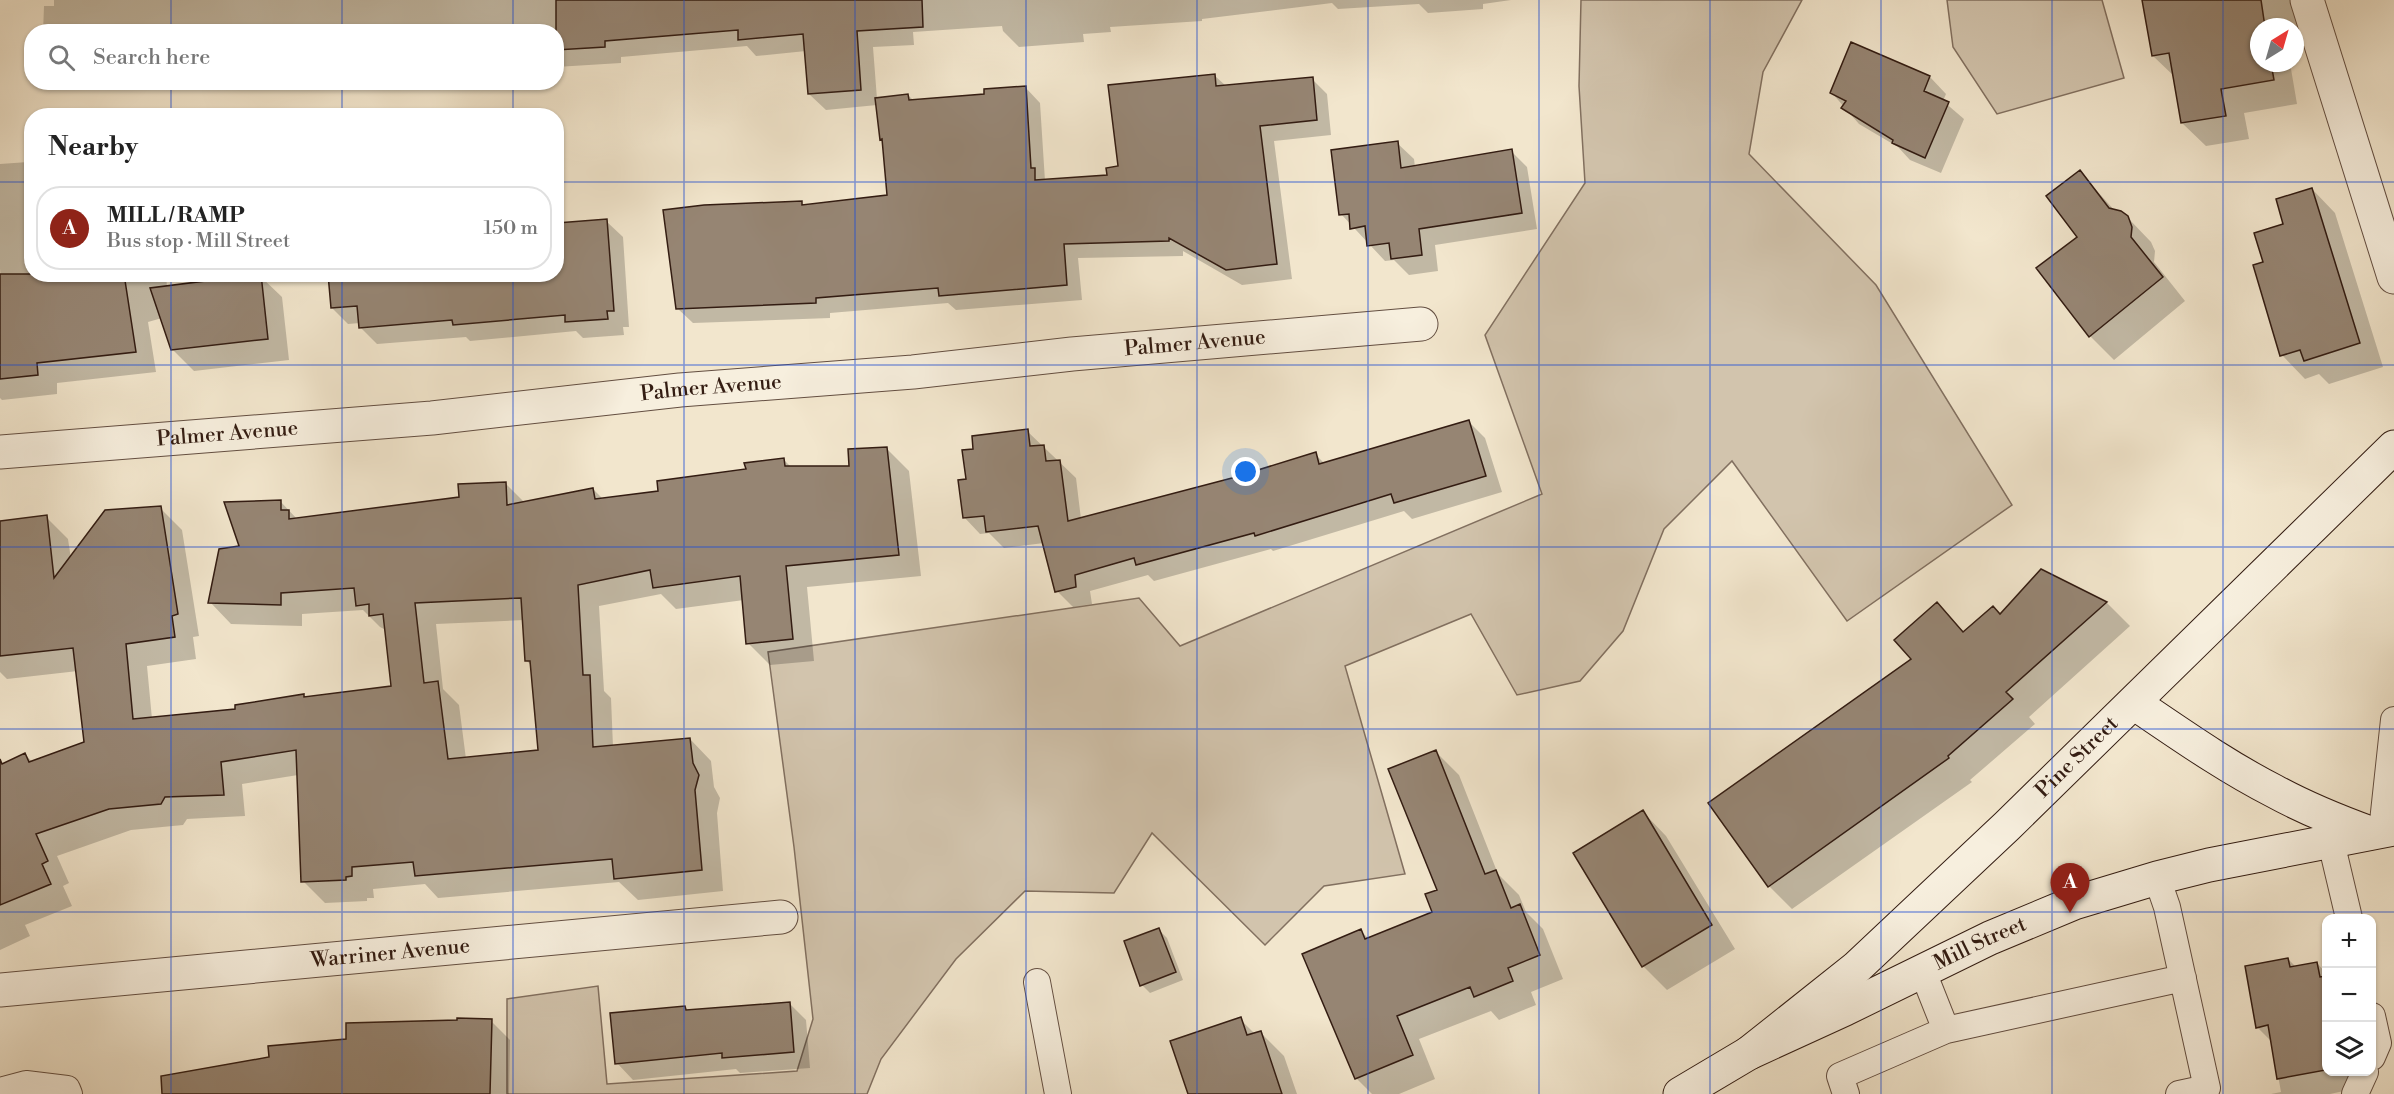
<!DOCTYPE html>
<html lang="en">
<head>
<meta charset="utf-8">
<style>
  :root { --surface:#fff; --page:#f2f2f2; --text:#222; --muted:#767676; --line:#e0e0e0; --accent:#8f2418 }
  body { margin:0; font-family:"Libre Bodoni",serif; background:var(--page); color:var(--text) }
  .controls { position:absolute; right:18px; bottom:18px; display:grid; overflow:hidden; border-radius:12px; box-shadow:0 2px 4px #0004 }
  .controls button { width:54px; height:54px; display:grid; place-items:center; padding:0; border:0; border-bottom:2px solid var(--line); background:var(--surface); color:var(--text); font:30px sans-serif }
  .compass { position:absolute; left:2250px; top:18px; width:54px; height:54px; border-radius:50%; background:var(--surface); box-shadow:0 2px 4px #0004; rotate:37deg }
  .you { position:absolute; left:1246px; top:472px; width:21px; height:21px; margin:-15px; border:4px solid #fff; border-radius:50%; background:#1a73e8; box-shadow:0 0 0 9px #1a73e833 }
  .badge { display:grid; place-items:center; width:39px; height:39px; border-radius:50%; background:var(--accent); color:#fff; font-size:20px; font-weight:700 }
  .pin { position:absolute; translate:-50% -50px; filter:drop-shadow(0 2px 3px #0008) }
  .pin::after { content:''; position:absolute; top:32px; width:21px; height:18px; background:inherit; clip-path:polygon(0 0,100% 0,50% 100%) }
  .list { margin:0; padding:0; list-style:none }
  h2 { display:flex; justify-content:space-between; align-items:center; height:78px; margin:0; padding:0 24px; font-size:26px }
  h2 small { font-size:20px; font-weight:400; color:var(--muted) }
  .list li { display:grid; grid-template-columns:39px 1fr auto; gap:18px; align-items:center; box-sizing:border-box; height:84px; margin:0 12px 12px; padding:0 12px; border:2px solid var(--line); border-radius:24px }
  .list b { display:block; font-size:22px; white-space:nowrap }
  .list p { margin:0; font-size:20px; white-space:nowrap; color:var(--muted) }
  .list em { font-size:20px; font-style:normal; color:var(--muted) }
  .icon { flex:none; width:33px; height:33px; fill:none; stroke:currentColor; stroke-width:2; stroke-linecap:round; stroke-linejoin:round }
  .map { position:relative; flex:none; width:2394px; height:1094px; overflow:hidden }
  .search { position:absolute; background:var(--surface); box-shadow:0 2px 4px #0004; left:24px; top:24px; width:540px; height:66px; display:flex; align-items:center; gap:15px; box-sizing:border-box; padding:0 21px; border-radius:24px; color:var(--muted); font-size:22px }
  .panel { position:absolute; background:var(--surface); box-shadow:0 2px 4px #0004; left:24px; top:108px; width:540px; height:174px; border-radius:24px }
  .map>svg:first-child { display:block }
  .green { fill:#d2c4ad; stroke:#827060; stroke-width:1.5 }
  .shadow { fill:#0003; fill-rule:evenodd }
  .building { fill:#968573; stroke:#331c12; stroke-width:1.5; fill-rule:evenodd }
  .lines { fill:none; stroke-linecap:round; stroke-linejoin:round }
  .lane-casing { stroke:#634e41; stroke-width:28 }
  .street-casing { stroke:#634e41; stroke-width:35 }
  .secondary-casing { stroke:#331c12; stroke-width:35 }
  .lane { stroke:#f7efde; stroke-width:26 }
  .street { stroke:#f7efde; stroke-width:33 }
  .secondary { stroke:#f7efde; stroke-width:33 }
  .grid { fill:none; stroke:#1d4ed8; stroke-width:1.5; stroke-opacity:0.55 }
  .labels { text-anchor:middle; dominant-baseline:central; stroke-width:5; stroke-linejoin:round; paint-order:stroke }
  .street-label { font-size:21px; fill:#331c12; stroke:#f7efde }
</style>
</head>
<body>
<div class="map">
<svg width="2394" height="1094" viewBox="0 0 2394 1094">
  <rect width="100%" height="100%" fill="#f2e6cd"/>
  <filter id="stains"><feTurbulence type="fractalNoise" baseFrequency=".00333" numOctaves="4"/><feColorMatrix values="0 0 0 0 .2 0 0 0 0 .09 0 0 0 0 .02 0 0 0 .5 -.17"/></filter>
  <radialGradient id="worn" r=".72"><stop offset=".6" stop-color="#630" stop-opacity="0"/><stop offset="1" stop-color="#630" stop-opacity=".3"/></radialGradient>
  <path class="green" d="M1581,0h221l-39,72 -14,82 127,131 136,220 -165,116 -115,-160 -68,68 -41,102 -43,50 -63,14 -46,-81 -126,52 60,208 -81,12 -59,59 -113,-112 -38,60 -89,-2 -69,68 -75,100 -14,35h-360v-95l91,-13 9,98 190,-13 16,-52 -19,-172 -26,-195 371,-54 41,48 362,-152 -57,-159 100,-152 -6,-97z
    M1947,0h155l22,78 -127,36 -44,-67z"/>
  <path class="shadow" d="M54,0h1457l-28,4v5l-55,4 -9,-9 -81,5 -6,-6 -130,16v2l-92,6 1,5 -28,2 1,8 -65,5 -16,-16 -1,-5 -89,6 1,13 -41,2 4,52 31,-4 6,6 72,-6 39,-8 15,16 5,78 64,-5 105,-101 12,11 86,-7 15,15 4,41 -57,6 18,138 -50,6 -59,-34v5l-105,2 4,42 -126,10 -8,-7 -118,10v5l-137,5 -16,-15 124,-105 4,3 84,-9 -5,-56 -2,-2 -5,-34 -51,5 -17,-16 -3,-43 -50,5 -9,-10 -126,11v6l-65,4v-35h-513l1,-26h10z
    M2144,0h155l8,41 -12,2v-16h-36v36h31l7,41 -53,9 5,26 -43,7 -24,-23 -7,-46 -22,-21z
    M1852,44l78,33 16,17 -3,7 21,18 -23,54 -31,-13 -12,-13 -39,-23 -27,-31z
    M364,82h35l-32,4z
    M1397,143l17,16 1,8 96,-16 16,16 10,62 -102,16 3,26 -29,4 -15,-15 -9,1 -44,-47z
    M28,162l4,3v109h134l1,13 93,-11 22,21 7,63 -95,11 -22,-22 -10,-31 -14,4 8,50 -99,11v11l-55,6 -2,-2v-98h3l-3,-31v-105z
    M2080,172l35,39 12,6 24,25 4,9 -1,11 31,39 -71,59 -24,-24 -52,-68 42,-31z
    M2312,189l23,24 48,154 -54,17 -10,-10 -14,5 -23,-24 -17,-92z
    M606,221l17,16 6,90h-6l1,8 -41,3 -7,-7 -106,10 -4,-4 -89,7 -16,-16 -1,-5 -12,1 -16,-16 224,-34v-42z
    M1469,422l16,16 17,54 -90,27 -8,-8 -131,40 -2,-2 -117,32 -6,-6 -58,16 2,13 -19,3 -16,-16 -13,-48 -40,5 -15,-15 -9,1 -16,-17 3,-37 8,-29 52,-20 49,47 5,41 151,-40 83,-25 10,10z
    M887,449l22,22 12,105 -114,11 7,74 -44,4 -22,-22 -4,-43 -68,9 -15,-15 -62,12 5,85 7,7 2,49 77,-8 21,22 3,26 6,11 -3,15 6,78 -85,9 -19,-18 -181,16 -13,-14 -52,5 1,9h-7v3l-42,2 -22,-22 -5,-106 -56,9 3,32 -58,3 -4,6 -52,5 -74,26 12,27 -6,3 9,20 -47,19 5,11 -30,14v-183l25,-13 8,9 53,-20 -8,-72 -71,8 -7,-7v-150l46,-5 22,22 3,20 89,-51 22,22 17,106 -6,1 3,22 -49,7 5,53 85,-8 66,-15 3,2 87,-11 -7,-57 -6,-3 -17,-17 -61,4v12l-71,-2 -21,-22 31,-55 39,-46 18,19 162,-22 46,-14 19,19 68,-14 10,10 57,-6 124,-33 8,8 58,-1zM524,620l3,41 5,5 8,86 -74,7 -7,-54 -16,-16 -7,-65z
    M2042,571l65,32 23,23 -101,91 6,7 -65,56 2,2 -180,127 -23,-23 144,-227 24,-55 28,29 36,-18z
    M1435,751l24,24 39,99 21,21 7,17 17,17 20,50 -32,13 5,13 -37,15 -8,-9 -72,28 16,40 -36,15h-27l-16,-16 4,-148 9,9 65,-26 5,-23z
    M1643,812l23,24 69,113 -68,41 -24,-24 -68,-113z
    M1159,930l8,8 16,42 -33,13 -8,-8z
    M2288,959l8,8 21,-4 9,10v99h45l-18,17 -23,5h-59l10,-2 -9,-50 -15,-15z
    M789,1003l17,17 4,48 -70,5 -4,-4 -103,11 -16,-17 68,-56 4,5z
    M1240,1019l15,15 5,-2 24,24 13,38h-107z
    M491,1021l19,19 -1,54h-324l86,-36 77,-18z"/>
  <path class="building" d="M556,0h366l1,27 -66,4 4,59 -53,4 -5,-60 -65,6v-10l-133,11v6l-49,3z
    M2142,0h119l4,27h-6v36h12l3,17 -53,9 5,27 -45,7 -12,-70 -17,3z
    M1851,42l79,34 -6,15 25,11 -24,56 -33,-15 1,-3 -52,-32 5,-7 -16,-8z
    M1215,74l1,12 97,-9 4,43 -57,6 17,138 -51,6 -57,-32v3l-105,3 3,41 -128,11 -1,-8 -122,10v5l-140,6 -13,-99 41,-5 98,-4v4l85,-10 -5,-56 -2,1 -5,-42 33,-4 1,6 75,-6v-5l42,-3 5,82h4v12l72,-5 -1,-7 12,-2 -10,-81z
    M1398,141l3,27 111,-19 10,64 -103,16 3,26 -31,4 -2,-16 -22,3 -2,-20 -15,3 -1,-15 -10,1 -8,-65z
    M2080,170l29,38 12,3 7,5 4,11 -1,10 32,40 -74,60 -53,-69 41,-31 -31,-41z
    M2312,188l48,155 -56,18 -4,-11 -20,6 -27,-91 10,-3 -9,-29 29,-9 -7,-25z
    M607,219l7,92h-7l1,8 -43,3v-7l-112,10 -1,-5 -93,8 -2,-22 -26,2 -3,-34h228l1,-51z
    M0,274h124l12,78 -99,11 1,12 -38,4z
    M261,274l7,65 -97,11 -21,-62z
    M1469,420l17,56 -92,27 -3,-9 -136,42 -1,-3 -118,32 -2,-7 -59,17 1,12 -21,5 -17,-66 -52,6 -2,-16 -21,2 -5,-38 8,-1 -4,-29 11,-1 -1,-13 56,-7 2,17 14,-1 2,16 14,-1 8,61 164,-43 84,-26 3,12z
    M887,447l12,108 -113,11 7,73 -47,5 -6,-68 -87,12 -3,-18 -72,15 5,90h7l3,72 97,-9 3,25 6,12 -4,15 7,80 -88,9 -2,-20 -197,17 -2,-14 -61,5v9l-6,1v3l-45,2 -5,-132 -75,12 3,33 -59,2 -4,7 -52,5 -73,25 12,27 -6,3 9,20 -51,21v-146l2,5 23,-11 4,9 55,-20 -11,-94 -73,8v-135l47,-6 7,63 51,-68 56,-4 17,108 -6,2 3,21 -49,7 7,75 102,-10v-4l69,-11v3l87,-11 -8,-72 -14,2v-12l-13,2 -2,-18 -73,5v12l-73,-2 11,-54 20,-3 -15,-44 57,-2v10h8v9l170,-22 -1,-13 48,-2 1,23 86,-17 2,11 63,-8 -1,-10 89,-12 -2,-6 40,-5 1,8h64l-1,-17zM521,598l4,63h5l8,89 -90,9 -10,-78 -14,2 -9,-80z
    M2041,569l66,33 -101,90 7,7 -65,57 1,2 -181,129 -60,-84 203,-144 -17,-19 43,-38 26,30 30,-26 7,8z
    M1436,750l49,124 11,-4 15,38 9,-4 20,51 -32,13 5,13 -39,16 -4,-10 -73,29 16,39 -58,24 -53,-125 59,-25 4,10 67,-27 -7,-18 12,-4 -49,-121z
    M1643,810l69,115 -70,42 -69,-114z
    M1159,928l17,44 -36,14 -16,-45z
    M2288,958l2,9 27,-5 3,15 6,-1v94l-49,9 -9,-54 -12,3 -11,-62z
    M790,1002l4,50 -72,6v-5l-107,11 -5,-51 75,-7 1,4z
    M1241,1017l6,18 14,-4 21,63h-94l-18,-53z
    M457,1018l35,1 -2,75h-328l-1,-18 108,-19 -1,-11 78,-7v-16l111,-3z"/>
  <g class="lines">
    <g class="lane-casing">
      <path id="lane" d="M2382,831l12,-111
        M2331,842l18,76
        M2157,878l10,29 40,181 -28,6
        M1037,982l21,112
        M2372,1016l6,27 -6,14
        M1946,1030l237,-52
        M26,1084l41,5 2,5
        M0,1091l26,-7 4,10
        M1846,1094l-6,-18 106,-46 -23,-58
        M2355,1094l10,-22"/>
    </g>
    <g class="street-casing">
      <g id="street">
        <path d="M2307,0l87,277"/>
        <path id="s1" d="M0,452l432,-34 248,-28 233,-18 159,-18 349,-30"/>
        <path id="s2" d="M0,990l781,-73"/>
      </g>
    </g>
    <g class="secondary-casing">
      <g id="secondary">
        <path d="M2134,703c46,31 91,63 140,88 31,17 63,30 96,42"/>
        <path id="s3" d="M1749,1053l107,-85 151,-142 387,-379"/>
        <path id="s4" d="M1680,1094l69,-41 96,-44 145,-71 84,-35 83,-25 52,-13 185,-36"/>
      </g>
    </g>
    <use href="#lane" class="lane"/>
    <use href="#street" class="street"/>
    <use href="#secondary" class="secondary"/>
  </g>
  <path class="grid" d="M171,0v32M342,0v32M513,0v32M684,0v1094M855,0v1094M1026,0v1094M1197,0v1094M1368,0v1094M1539,0v1094M1710,0v1094M1881,0v1094M2052,0v1094M2223,0v1094M171,82v34M342,82v34M513,82v34M0,182h32M556,182h1838M171,274v820M342,274v820M513,274v820M0,365h2394M0,547h2394M0,729h2394M0,912h2394"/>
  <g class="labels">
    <g class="street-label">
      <text stroke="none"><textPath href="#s1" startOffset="1200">Palmer Avenue</textPath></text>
      <text stroke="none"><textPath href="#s1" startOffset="714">Palmer Avenue</textPath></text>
      <text stroke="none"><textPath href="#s1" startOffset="228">Palmer Avenue</textPath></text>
      <text stroke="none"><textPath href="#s3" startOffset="442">Pine Street</textPath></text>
      <text stroke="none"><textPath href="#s4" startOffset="336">Mill Street</textPath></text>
      <text stroke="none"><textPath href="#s2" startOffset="392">Warriner Avenue</textPath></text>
    </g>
  </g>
  <rect width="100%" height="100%" filter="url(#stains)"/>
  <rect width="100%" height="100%" fill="url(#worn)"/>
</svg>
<div class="controls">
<button>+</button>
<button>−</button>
<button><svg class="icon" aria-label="layers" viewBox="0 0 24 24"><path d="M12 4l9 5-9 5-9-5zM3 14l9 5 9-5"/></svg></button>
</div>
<svg class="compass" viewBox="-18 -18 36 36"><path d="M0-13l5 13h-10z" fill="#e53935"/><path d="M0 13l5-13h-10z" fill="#767676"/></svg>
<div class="you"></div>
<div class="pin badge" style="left:2070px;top:913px">A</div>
<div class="search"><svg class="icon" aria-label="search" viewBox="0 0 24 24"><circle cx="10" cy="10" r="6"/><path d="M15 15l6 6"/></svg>Search here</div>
<section class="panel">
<h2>Nearby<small></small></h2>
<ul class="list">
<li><span class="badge">A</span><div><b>MILL / RAMP</b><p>Bus stop · Mill Street</p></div><em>150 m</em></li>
</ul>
</section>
</div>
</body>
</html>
